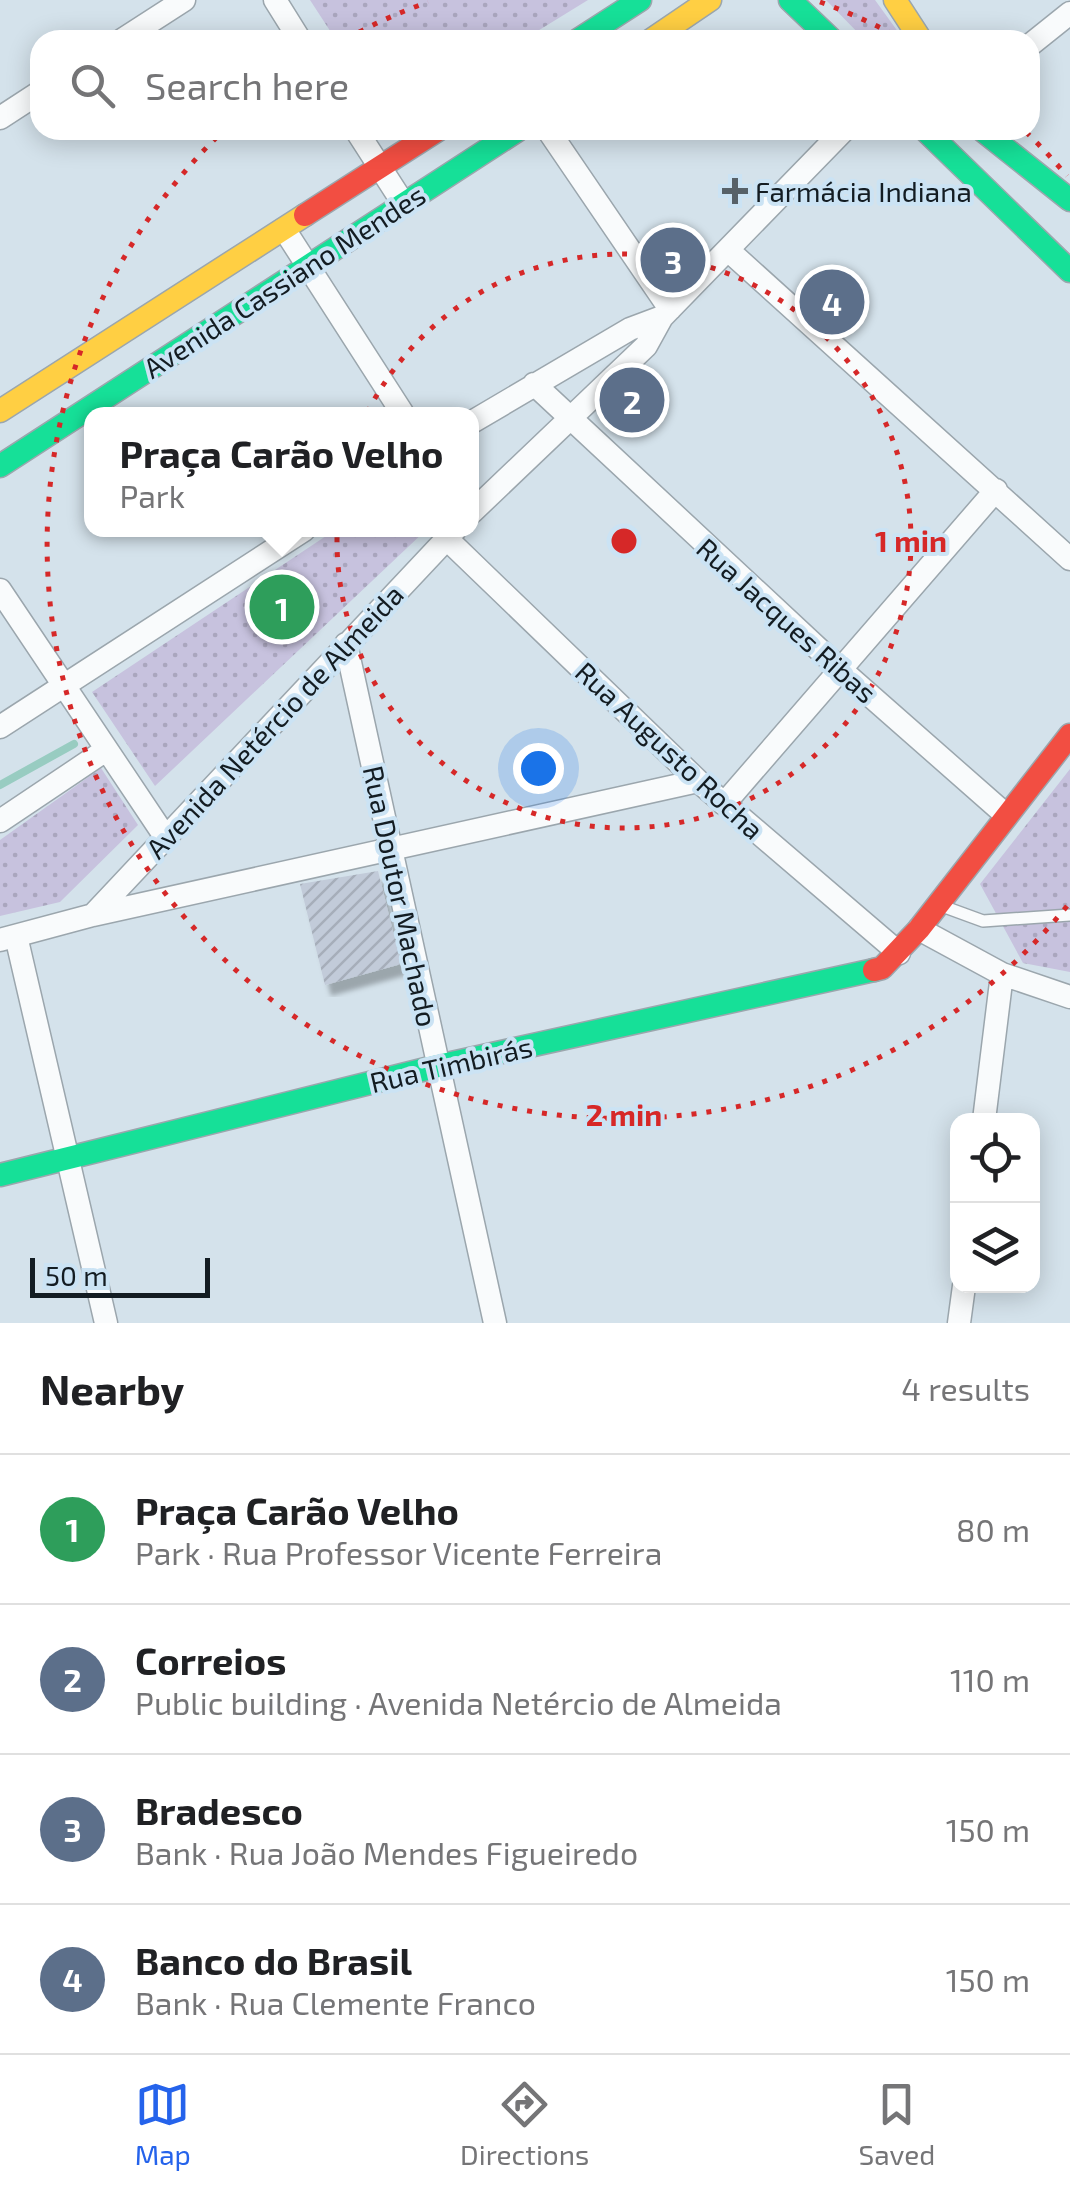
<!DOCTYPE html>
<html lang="en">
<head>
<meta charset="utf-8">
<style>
  :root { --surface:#fff; --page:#f2f2f2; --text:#202124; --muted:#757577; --line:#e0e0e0; --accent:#2563eb }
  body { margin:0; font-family:"Exo 2",sans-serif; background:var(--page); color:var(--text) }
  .controls { position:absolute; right:30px; bottom:30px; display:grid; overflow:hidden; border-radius:20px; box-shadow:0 5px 25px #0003 }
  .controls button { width:90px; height:90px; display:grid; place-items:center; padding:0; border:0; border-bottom:2px solid var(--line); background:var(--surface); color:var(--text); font:50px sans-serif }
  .scale { position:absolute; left:30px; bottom:25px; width:180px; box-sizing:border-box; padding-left:10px; border:5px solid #131c22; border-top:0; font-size:28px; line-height:35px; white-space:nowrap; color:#131c22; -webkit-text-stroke:8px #cbe3f4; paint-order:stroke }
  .you { position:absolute; left:538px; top:768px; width:35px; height:35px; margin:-25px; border:8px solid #fff; border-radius:50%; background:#1a73e8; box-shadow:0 0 0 15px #1a73e833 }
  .badge { display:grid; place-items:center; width:65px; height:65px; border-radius:50%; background:var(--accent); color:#fff; font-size:32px; font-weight:700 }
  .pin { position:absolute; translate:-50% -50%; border:5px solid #fff; box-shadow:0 2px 10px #0006 }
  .popup { position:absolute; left:84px; top:407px; width:395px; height:130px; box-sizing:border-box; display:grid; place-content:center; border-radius:20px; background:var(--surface); filter:drop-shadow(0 2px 8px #0005); font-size:32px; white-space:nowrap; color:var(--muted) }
  .popup b { font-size:38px; color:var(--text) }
  .popup::after { content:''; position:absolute; left:50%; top:100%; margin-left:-20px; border:20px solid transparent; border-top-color:var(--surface) }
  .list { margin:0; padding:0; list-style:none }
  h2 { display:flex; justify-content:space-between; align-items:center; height:130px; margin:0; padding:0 40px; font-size:42px }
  h2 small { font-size:32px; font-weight:400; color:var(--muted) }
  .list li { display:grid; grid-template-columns:65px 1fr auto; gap:30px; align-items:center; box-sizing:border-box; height:150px; padding:0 40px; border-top:2px solid var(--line) }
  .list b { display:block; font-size:38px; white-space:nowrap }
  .list p { margin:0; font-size:32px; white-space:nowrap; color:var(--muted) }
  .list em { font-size:32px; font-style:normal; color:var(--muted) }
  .icon { flex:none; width:55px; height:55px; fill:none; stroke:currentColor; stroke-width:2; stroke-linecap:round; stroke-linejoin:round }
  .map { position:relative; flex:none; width:1070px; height:1323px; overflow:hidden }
  .search { position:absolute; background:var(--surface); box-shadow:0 5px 25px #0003; left:30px; right:30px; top:30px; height:110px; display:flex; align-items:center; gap:25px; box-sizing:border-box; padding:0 35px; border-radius:30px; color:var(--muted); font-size:38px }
  .sheet { height:730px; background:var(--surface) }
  nav { display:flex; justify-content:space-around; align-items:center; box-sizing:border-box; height:140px; border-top:2px solid var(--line); background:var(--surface); font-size:28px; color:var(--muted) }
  nav a { display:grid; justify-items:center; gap:5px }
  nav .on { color:var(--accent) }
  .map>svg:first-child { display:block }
  .park { fill:url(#park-dots) }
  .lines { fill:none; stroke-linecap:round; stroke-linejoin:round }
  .stream { stroke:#98ccc1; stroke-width:8 }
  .building { fill:url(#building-hatch); filter:url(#shadow) }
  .lane-casing { stroke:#9ba6ad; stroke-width:14 }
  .street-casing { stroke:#9ba6ad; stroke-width:25 }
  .fast-casing { stroke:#9ba6ad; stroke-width:25 }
  .slow-casing { stroke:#9ba6ad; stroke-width:25 }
  .jam-casing { stroke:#9ba6ad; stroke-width:25 }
  .lane { stroke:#f9fbfc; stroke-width:11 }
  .street { stroke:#f9fbfc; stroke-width:22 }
  .fast { stroke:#16e098; stroke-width:22 }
  .slow { stroke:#ffcf43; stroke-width:22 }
  .jam { stroke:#f24e42; stroke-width:22 }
  .ring { fill:none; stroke:#d62828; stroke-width:5; stroke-dasharray:5 10 }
  .poi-dot { fill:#576168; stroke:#cbe3f4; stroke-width:4 }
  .labels { text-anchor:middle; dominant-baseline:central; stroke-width:8; stroke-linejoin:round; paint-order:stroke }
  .poi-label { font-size:28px; fill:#131c22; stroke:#cbe3f4; text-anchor:start }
  .street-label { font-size:28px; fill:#131c22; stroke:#cbe3f4 }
  .centre { fill:#d62828; stroke:#cbe3f4; stroke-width:5 }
  .ring-label { font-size:30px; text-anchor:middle; font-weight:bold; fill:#d62828; stroke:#cbe3f4; stroke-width:8; stroke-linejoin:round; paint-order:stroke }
</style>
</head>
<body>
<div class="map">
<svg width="1070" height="1323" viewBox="0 0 1070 1323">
  <defs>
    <pattern id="park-dots" width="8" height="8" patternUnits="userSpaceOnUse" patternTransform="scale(2.5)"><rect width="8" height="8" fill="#c7c2de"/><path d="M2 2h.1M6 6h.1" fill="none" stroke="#aaa6be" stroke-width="1.8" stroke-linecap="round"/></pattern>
    <pattern id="building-hatch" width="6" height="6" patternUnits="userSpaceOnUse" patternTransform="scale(2.5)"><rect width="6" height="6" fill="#c2cbd9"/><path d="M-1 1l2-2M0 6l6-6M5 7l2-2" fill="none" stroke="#a6aeba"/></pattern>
    <filter id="shadow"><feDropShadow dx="6" dy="11" stdDeviation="2.5" flood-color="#0004"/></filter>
  </defs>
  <rect width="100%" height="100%" fill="#d4e2eb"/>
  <path class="park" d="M310,0h278l-65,40h-187z
    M826,0h49l29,40h-39z
    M335,530h91l-271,256 -63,-94z
    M101,768l37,57 -78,77 -60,14v-76z
    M1070,769v203l-47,-9 -43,-79z"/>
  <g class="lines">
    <path class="stream" d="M0,785l74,-41"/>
  </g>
  <path class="building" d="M378,871l23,93 -76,21 -25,-101z"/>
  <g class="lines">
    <g class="lane-casing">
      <path id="lane" d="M942,906l41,15 87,-6"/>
    </g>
    <g class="street-casing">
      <path id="street" d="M275,0l25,40
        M122,40l62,-40
        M1030,45l40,-32
        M0,118l40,-26
        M356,130l47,73
        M548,130l122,179
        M284,229l119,185
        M728,250l342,309
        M534,384l306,285 166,146
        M472,422l158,-93 32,-12
        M472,512l174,-166 16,-29 182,-187
        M447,539l251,242 201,172
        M0,590l164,245
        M346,644l149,679
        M0,727l304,-197
        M724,804l272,-314
        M0,821l106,-71
        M93,915l361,-384
        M919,929l83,45 68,23
        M16,936l90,387
        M0,940l93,-25 605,-134
        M984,1120l18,-146
        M959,1323l5,-37"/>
    </g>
    <g class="fast-casing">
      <path id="fast" d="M790,0l42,40
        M578,40l62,-40
        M925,130l145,141
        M982,130l88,70
        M0,466l518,-336
        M0,1175l438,-109 436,-96"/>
    </g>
    <g class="slow-casing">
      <path id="slow" d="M895,0l26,40
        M651,40l59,-40
        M0,411l305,-196"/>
    </g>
    <g class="jam-casing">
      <path id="jam" d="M305,215l133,-85
        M874,970l8,-2 37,-39 151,-194"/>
    </g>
    <use href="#lane" class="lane"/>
    <use href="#street" class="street"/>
    <use href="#fast" class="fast"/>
    <use href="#slow" class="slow"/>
    <use href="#jam" class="jam"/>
  </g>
  <g class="ring">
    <circle cx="624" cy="541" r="287"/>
    <path d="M1067 906A574 574 0 1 1 222 132M346 39A574 574 0 0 1 428 2M820 2A574 574 0 0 1 902 39M1026 132A574 574 0 0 1 1067 176"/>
  </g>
  <path class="poi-dot" d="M730 176h10v10h10v10h-10v10h-10v-10h-10v-10h10z"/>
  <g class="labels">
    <g class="poi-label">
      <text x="755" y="191">Farmácia Indiana</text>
    </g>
    <g class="street-label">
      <text transform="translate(284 281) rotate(-33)">Avenida Cassiano Mendes</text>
      <text transform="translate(787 620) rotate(42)">Rua Jacques Ribas</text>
      <text transform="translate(274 721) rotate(-47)">Avenida Netércio de Almeida</text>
      <text transform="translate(670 750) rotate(43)">Rua Augusto Rocha</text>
      <text transform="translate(401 896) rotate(78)">Rua Doutor Machado</text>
      <text transform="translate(451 1064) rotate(-13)">Rua Timbirás</text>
    </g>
  </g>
  <circle cx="624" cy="541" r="15" class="centre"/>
  <g class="ring-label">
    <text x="911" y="552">1 min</text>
    <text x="624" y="1126">2 min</text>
  </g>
</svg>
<div class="controls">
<button><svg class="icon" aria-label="locate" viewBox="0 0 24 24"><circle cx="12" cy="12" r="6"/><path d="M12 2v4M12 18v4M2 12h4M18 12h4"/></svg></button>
<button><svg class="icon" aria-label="layers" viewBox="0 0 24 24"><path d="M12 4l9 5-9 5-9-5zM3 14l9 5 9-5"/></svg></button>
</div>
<div class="scale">50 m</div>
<div class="you"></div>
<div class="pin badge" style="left:282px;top:607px;background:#2e9e5b">1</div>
<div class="popup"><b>Praça Carão Velho</b>Park</div>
<div class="pin badge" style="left:632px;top:400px;background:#5c6f8a">2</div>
<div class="pin badge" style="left:673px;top:260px;background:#5c6f8a">3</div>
<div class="pin badge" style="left:832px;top:302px;background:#5c6f8a">4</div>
<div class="search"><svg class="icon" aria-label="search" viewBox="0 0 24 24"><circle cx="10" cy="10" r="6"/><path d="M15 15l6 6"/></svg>Search here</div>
</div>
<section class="sheet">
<h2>Nearby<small>4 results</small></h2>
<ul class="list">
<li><span class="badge" style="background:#2e9e5b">1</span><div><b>Praça Carão Velho</b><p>Park · Rua Professor Vicente Ferreira</p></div><em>80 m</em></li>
<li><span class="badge" style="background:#5c6f8a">2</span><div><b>Correios</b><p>Public building · Avenida Netércio de Almeida</p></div><em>110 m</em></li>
<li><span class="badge" style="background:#5c6f8a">3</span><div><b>Bradesco</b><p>Bank · Rua João Mendes Figueiredo</p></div><em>150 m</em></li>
<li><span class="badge" style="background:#5c6f8a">4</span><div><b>Banco do Brasil</b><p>Bank · Rua Clemente Franco</p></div><em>150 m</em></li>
</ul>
</section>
<nav>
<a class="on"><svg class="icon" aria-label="map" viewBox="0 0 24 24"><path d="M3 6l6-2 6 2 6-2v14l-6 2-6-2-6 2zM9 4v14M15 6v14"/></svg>Map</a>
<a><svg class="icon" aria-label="directions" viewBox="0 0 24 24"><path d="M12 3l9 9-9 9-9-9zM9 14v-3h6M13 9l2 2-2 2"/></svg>Directions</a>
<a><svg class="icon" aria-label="saved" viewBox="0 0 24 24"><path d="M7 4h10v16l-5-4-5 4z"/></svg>Saved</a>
</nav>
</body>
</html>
